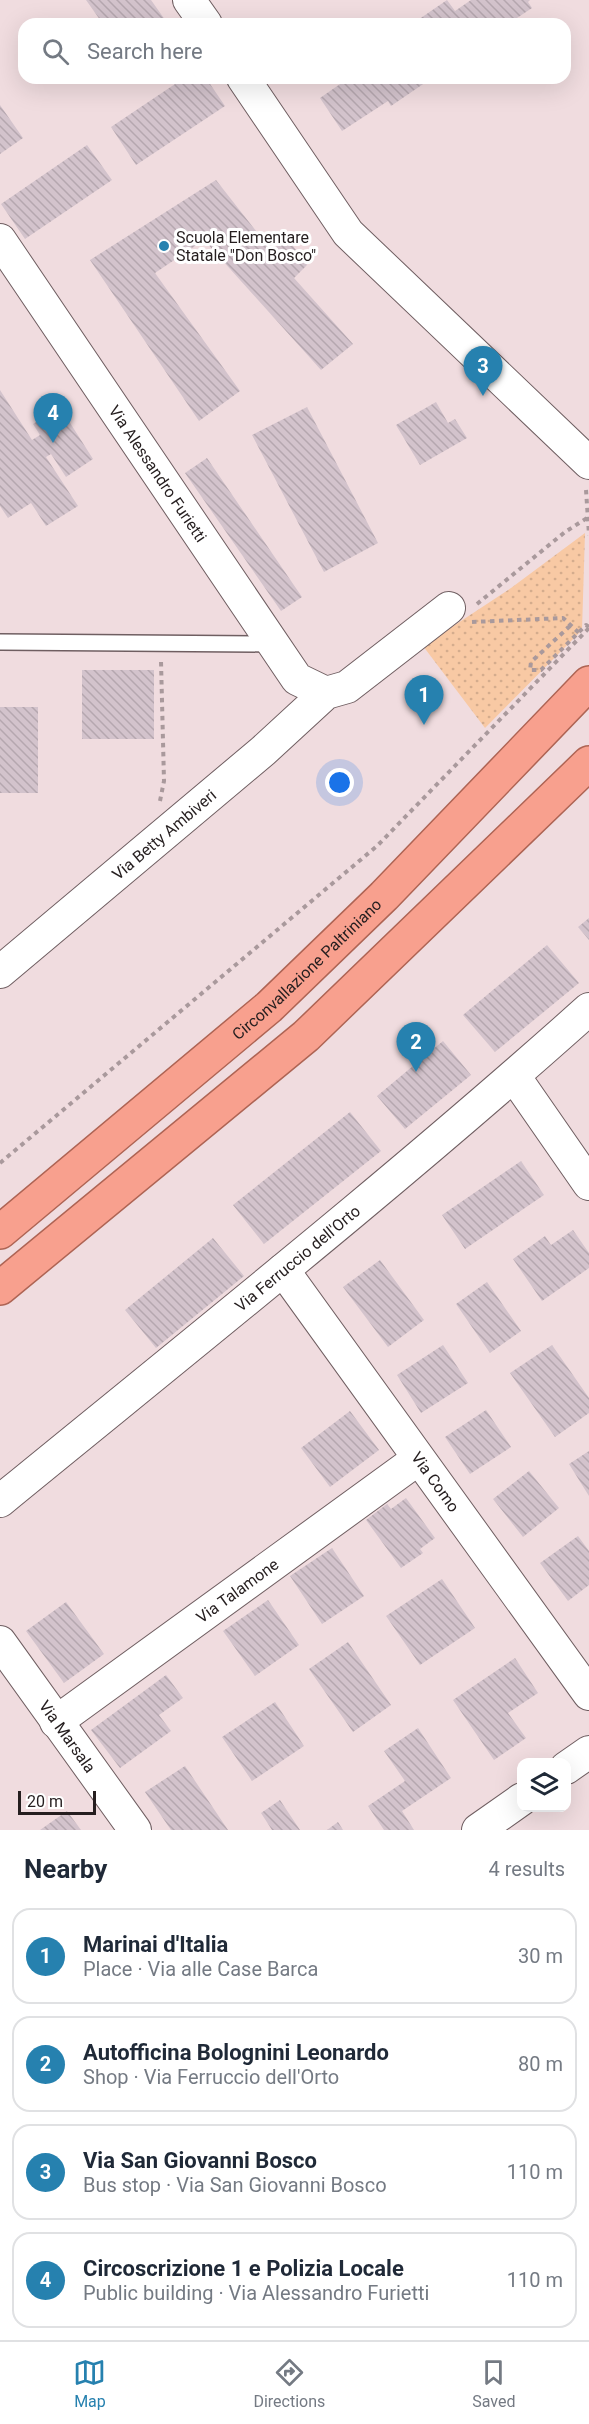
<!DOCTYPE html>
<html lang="en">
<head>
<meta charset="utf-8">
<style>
  :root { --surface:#fff; --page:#f6f6f7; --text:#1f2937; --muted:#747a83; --line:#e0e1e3; --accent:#2681af }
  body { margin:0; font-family:Roboto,sans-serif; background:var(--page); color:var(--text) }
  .controls { position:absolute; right:18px; bottom:18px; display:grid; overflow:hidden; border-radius:12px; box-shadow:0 6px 24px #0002 }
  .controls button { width:54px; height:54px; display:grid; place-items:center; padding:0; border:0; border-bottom:2px solid var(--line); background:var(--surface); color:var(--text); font:30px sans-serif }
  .scale { position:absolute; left:18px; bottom:15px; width:78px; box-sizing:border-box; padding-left:6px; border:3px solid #251e1f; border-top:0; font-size:16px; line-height:21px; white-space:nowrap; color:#251e1f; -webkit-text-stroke:4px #fff; paint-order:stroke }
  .you { position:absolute; left:340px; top:783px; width:21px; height:21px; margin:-15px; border:4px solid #fff; border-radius:50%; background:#1a73e8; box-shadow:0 0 0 9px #1a73e833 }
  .badge { display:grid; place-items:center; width:39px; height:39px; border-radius:50%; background:var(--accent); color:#fff; font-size:20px; font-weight:700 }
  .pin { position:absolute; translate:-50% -50px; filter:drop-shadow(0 2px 3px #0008) }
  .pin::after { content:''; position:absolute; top:32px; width:21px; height:18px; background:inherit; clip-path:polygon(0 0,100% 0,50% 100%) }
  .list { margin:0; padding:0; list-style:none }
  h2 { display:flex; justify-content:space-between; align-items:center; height:78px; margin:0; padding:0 24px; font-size:26px }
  h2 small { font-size:20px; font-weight:400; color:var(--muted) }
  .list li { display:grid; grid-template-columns:39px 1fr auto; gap:18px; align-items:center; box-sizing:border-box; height:96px; margin:0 12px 12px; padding:0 12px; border:2px solid var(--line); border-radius:18px }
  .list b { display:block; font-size:22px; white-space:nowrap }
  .list p { margin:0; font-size:20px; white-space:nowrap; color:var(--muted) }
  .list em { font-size:20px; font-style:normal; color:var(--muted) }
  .icon { flex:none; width:33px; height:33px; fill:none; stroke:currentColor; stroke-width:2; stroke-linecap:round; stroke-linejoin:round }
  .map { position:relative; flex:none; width:589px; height:1830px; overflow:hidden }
  .search { position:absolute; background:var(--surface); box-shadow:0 6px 24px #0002; left:18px; right:18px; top:18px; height:66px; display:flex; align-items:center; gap:15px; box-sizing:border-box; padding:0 21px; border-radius:18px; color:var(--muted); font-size:22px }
  .sheet { height:510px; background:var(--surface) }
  nav { display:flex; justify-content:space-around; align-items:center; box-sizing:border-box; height:84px; border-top:2px solid var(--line); background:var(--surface); font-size:16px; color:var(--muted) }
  nav a { display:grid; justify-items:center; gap:3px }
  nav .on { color:var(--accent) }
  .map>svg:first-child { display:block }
  .grass { fill:url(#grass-dots) }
  .building { fill:url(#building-back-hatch) }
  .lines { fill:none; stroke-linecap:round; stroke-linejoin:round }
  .service-casing { stroke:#6f5e61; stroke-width:18 }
  .minor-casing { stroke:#6f5e61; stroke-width:34 }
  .trunk-casing { stroke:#ae6454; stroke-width:36 }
  .path { stroke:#a9999c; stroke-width:4; stroke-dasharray:4.5 4.5; stroke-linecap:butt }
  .service { stroke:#fff; stroke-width:15 }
  .minor { stroke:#fff; stroke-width:32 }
  .trunk { stroke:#f8a08e; stroke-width:33 }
  .poi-dot { fill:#2681af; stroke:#fff; stroke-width:2 }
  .labels { text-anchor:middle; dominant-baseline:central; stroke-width:6; stroke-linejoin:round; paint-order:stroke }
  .poi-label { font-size:16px; fill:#251e1f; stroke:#fff; text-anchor:start }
  .street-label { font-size:16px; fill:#251e1f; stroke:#fff }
</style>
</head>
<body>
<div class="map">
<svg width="589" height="1830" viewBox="0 0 589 1830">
  <defs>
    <pattern id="grass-dots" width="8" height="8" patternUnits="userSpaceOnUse" patternTransform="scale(1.5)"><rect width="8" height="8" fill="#f8c9a4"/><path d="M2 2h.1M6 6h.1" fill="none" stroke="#d4ac8d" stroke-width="1.8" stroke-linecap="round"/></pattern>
    <pattern id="building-back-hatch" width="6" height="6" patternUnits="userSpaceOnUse" patternTransform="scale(1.5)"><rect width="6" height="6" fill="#d3c3cc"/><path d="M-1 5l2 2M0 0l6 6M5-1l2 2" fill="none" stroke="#b5a7af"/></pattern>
  </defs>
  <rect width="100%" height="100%" fill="#f0dcdf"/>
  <path class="grass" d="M585,533l-3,97 -97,98 -62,-82 88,-58z"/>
  <path class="building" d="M86,0h65l17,24h-65z
    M447,0l8,11 16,-11h59l-2,2 4,6 -24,16h-96z
    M184,78h22l19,28 -89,59 -25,-38z
    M340,78h92l-41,28 -3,-5 -46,30 -22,-33 23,-16z
    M0,105l23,33 -23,16z
    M87,145l25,35 -87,59 -24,-35z
    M216,180l55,70 17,-11 19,26 -13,13 59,66 -32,26 -117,-130 -49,33 85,118 -41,30 -109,-161z
    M0,390l32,50 8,-5 -7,-11 27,-17 33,52 -27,18 -15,-23 -5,3 32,49 -32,20 -15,-23 -23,15 -8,-12z
    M436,402l12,21 7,-4 12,19 -47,27 -24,-40z
    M307,407l71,136 -54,29 -72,-137z
    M207,458l95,139 -21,14 -96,-138z
    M82,670h72v69h-72z
    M0,707h38v86h-38z
    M589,918v22l-11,-13z
    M547,945l32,38 -84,69 -32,-37z
    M443,1041l28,34 -66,54 -28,-33z
    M350,1112l31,39 -117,93 -31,-39z
    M521,1161l23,34 -79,54 -23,-34z
    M573,1230l16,23v15l-47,33 -29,-42 32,-23 6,9z
    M213,1238l31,38 -88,72 -31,-38z
    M380,1260l44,60 -36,27 -45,-60z
    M487,1282l34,49 -31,22 -34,-49z
    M443,1345l25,38 -47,30 -24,-38z
    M552,1345l37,53v15l-34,24 -45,-64z
    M486,1410l25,37 -41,27 -25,-37z
    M350,1411l29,39 -49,37 -29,-39z
    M589,1451v45l-20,-32z
    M529,1471l30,37 -36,29 -30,-38z
    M406,1498l29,40 -15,11 3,4 -22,15 -35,-48 21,-16 4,5z
    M578,1536l11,15v34l-21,16 -28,-38z
    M332,1548l32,48 -42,28 -32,-48z
    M442,1579l33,49 -55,37 -34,-49z
    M268,1600l31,45 -44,31 -32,-45z
    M66,1602l38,52 -40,29 -38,-52z
    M348,1642l43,63 -38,27 -44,-63z
    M515,1658l23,35 -30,20 18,25 -32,22 -41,-60z
    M166,1675l17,23 -24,17 12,16 -51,37 -29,-38z
    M275,1702l29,44 -52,35 -30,-44z
    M418,1728l33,50 -49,33 12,19h-30l-16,-24 37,-25 -21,-30z
    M185,1766l43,64h-57l-26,-38z
    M280,1800l20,30h-28l-11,-17z
    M67,1811l14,19h-41z
    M338,1822l5,8h-16z"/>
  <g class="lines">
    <g class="service-casing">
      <path id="service" d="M0,642l273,2"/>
    </g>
    <g class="minor-casing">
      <g id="minor">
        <path d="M189,0l17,24"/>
        <path d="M243,78l105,155 241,230"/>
        <path id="s1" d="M0,240l297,439 29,14"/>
        <path id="s2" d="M0,972l263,-221 63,-58 21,-6 102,-79"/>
        <path d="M514,1076l75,108"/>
        <path id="s3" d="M283,1270l306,424"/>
        <path id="s4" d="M0,1501c198,-162 398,-321 589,-492"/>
        <path id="s5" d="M0,1642l135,188"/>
        <path id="s6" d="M56,1722l362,-263"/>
        <path d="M566,1768l23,-16"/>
        <path d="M478,1830l44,-31"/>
      </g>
    </g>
    <g class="trunk-casing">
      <g id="trunk">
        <path id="s7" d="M0,1232l269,-225 115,-111 205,-213"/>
        <path d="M0,1288l306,-252 283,-273"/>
      </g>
    </g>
    <path class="path" d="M586,490l3,45
      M477,604l88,-72 22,-14
      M472,622l91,-4 16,15
      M570,626l-39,36 -1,8h11l45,-45 3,2
      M160,801l4,-20 -3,-120
      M0,1163l377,-317 212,-218"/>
    <use href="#service" class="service"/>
    <use href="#minor" class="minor"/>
    <use href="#trunk" class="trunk"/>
  </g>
  <circle class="poi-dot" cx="164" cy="246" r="6"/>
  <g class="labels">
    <g class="poi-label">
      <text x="176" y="237">Scuola Elementare<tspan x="176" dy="18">Statale "Don Bosco"</tspan></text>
    </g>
    <g class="street-label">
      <text stroke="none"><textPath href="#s1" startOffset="282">Via Alessandro Furietti</textPath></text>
      <text stroke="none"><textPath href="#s2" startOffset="214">Via Betty Ambiveri</textPath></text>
      <text stroke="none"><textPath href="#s7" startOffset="404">Circonvallazione Paltriniano</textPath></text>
      <text stroke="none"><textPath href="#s4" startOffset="384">Via Ferruccio dell'Orto</textPath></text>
      <text stroke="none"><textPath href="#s3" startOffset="261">Via Como</textPath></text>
      <text stroke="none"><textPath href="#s6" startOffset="224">Via Talamone</textPath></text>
      <text stroke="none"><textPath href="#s5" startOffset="116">Via Marsala</textPath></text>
    </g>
  </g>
</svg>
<div class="controls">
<button><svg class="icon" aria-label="layers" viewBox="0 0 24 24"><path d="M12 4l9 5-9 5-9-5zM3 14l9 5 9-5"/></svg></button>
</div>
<div class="scale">20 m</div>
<div class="you"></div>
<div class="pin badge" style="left:424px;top:725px">1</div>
<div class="pin badge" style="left:416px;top:1072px">2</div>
<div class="pin badge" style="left:483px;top:396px">3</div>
<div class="pin badge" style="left:53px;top:443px">4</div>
<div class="search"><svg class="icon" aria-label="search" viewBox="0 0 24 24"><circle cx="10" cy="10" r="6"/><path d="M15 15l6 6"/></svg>Search here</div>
</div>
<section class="sheet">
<h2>Nearby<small>4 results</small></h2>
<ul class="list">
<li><span class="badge">1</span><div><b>Marinai d'Italia</b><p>Place · Via alle Case Barca</p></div><em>30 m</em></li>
<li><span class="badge">2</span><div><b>Autofficina Bolognini Leonardo</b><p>Shop · Via Ferruccio dell'Orto</p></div><em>80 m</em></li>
<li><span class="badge">3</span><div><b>Via San Giovanni Bosco</b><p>Bus stop · Via San Giovanni Bosco</p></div><em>110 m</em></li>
<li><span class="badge">4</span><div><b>Circoscrizione 1 e Polizia Locale</b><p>Public building · Via Alessandro Furietti</p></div><em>110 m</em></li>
</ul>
</section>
<nav>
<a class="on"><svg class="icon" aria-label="map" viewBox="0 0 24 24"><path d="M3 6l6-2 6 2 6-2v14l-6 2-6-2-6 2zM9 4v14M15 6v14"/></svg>Map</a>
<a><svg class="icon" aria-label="directions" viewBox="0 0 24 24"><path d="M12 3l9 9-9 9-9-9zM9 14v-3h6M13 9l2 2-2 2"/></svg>Directions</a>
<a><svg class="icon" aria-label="saved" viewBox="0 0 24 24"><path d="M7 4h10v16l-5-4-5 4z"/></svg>Saved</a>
</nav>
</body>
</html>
